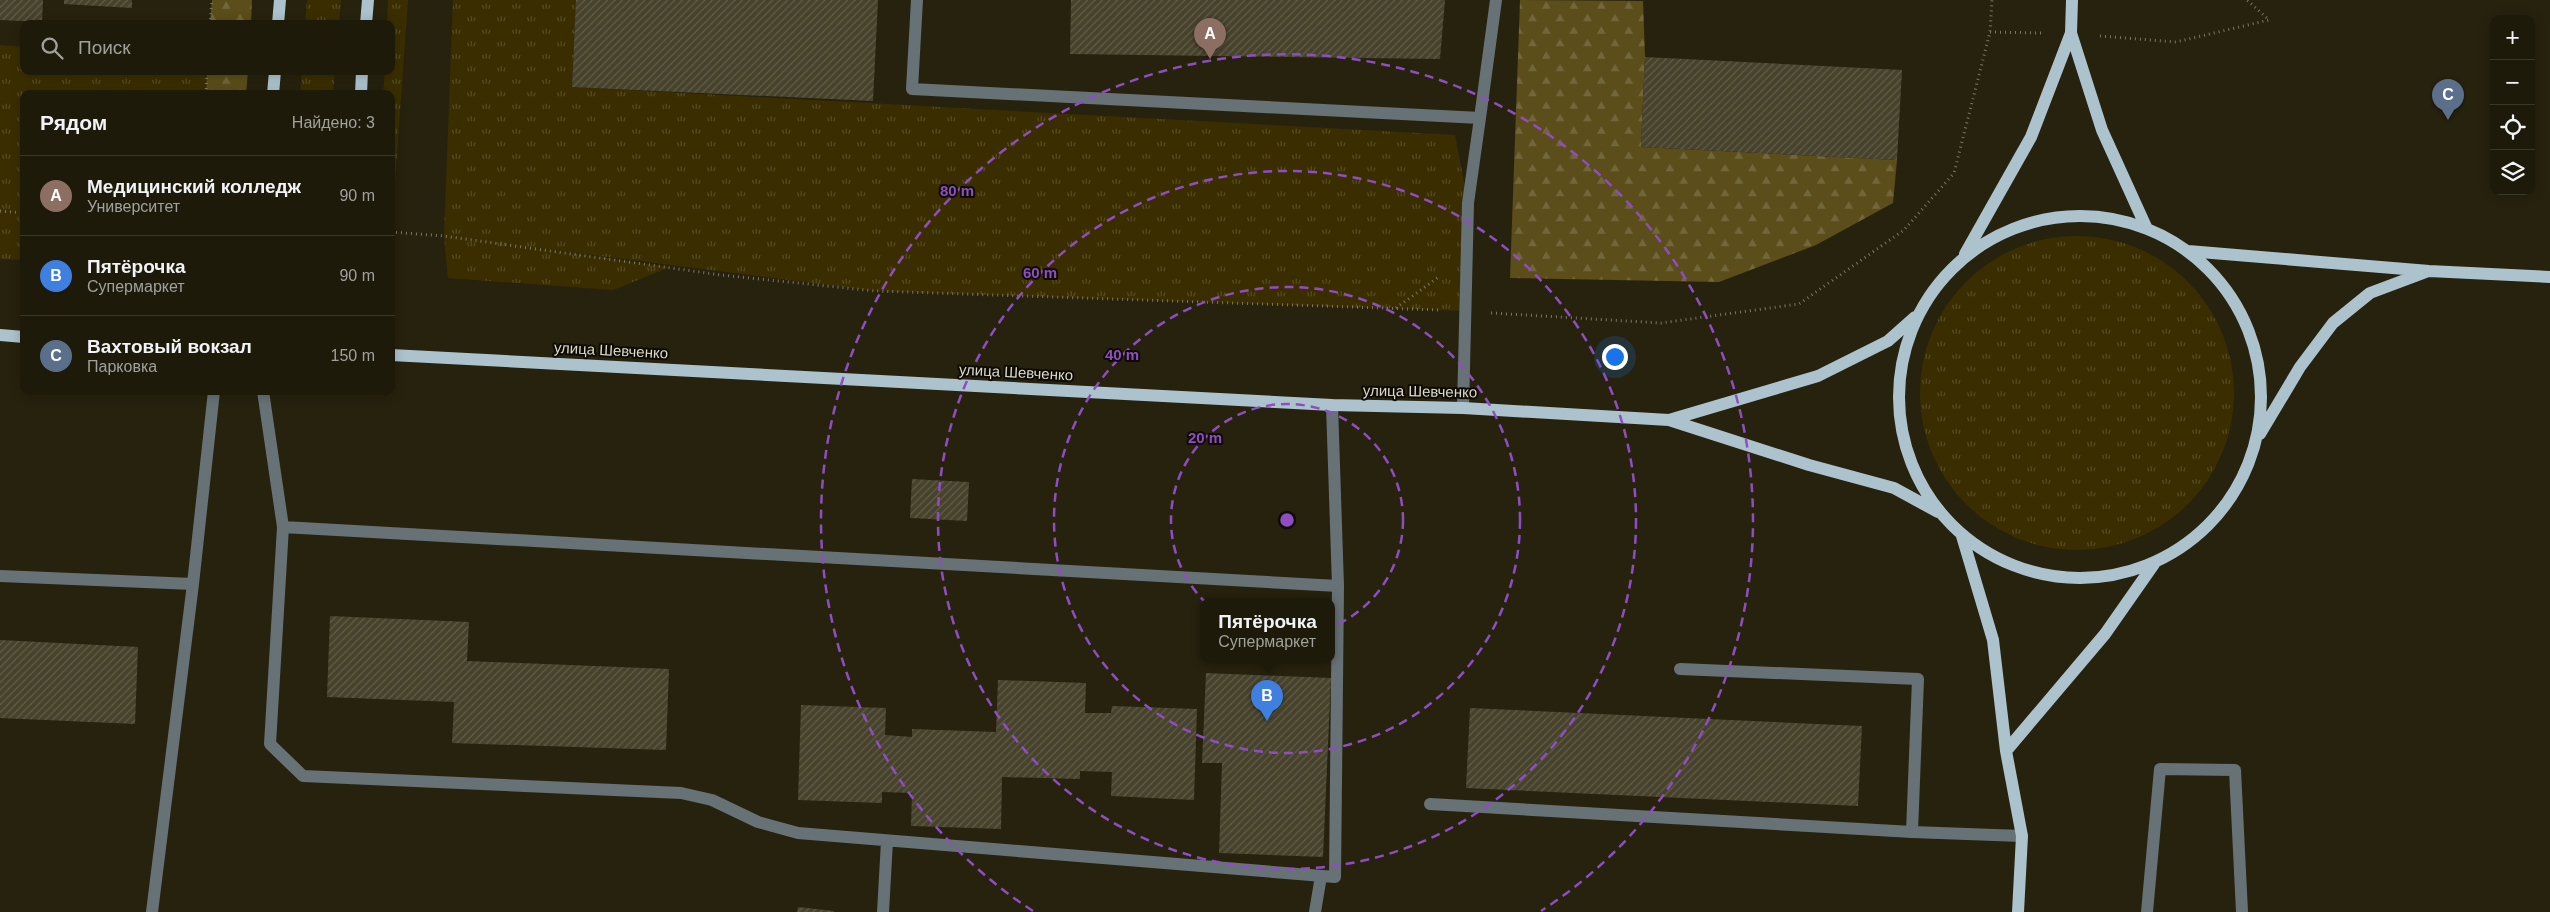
<!DOCTYPE html>
<html lang="ru">
<head>
<meta charset="utf-8">
<style>
  :root { --surface:#1d1a0a; --page:#2a2718; --text:#f1f3f6; --muted:#a0a19c; --line:#3b382b; --accent:#d93025 }
  body { margin:0; font-family:Arial,sans-serif; background:var(--page); color:var(--text) }
  .controls { position:absolute; right:15px; top:15px; display:grid; overflow:hidden; border-radius:10px; box-shadow:0 2px 12px #0003 }
  .controls button { width:45px; height:45px; display:grid; place-items:center; padding:0; border:0; border-bottom:1px solid var(--line); background:var(--surface); color:var(--text); font:25px sans-serif }
  .you { position:absolute; left:1614px; top:356px; width:18px; height:18px; margin:-12px; border:4px solid #fff; border-radius:50%; background:#1a73e8; box-shadow:0 0 0 8px #1a73e833 }
  .badge { display:grid; place-items:center; width:32px; height:32px; border-radius:50%; background:var(--accent); color:#fff; font-size:16px; font-weight:700 }
  .pin { position:absolute; translate:-50% -41px; filter:drop-shadow(0 1px 2px #0008) }
  .pin::after { content:''; position:absolute; top:26px; width:18px; height:15px; background:inherit; clip-path:polygon(0 0,100% 0,50% 100%) }
  .popup { position:absolute; left:1200px; top:598px; width:135px; height:65px; box-sizing:border-box; display:grid; place-content:center; border-radius:10px; background:var(--surface); filter:drop-shadow(0 1px 4px #0005); font-size:16px; white-space:nowrap; color:var(--muted) }
  .popup b { font-size:19px; color:var(--text) }
  .popup::after { content:''; position:absolute; left:50%; top:100%; margin-left:-10px; border:10px solid transparent; border-top-color:var(--surface) }
  .list { margin:0; padding:0; list-style:none }
  h2 { display:flex; justify-content:space-between; align-items:center; height:65px; margin:0; padding:0 20px; font-size:21px }
  h2 small { font-size:16px; font-weight:400; color:var(--muted) }
  .list li { display:grid; grid-template-columns:32px 1fr auto; gap:15px; align-items:center; box-sizing:border-box; height:80px; padding:0 20px; border-top:1px solid var(--line) }
  .list b { display:block; font-size:19px; white-space:nowrap }
  .list p { margin:0; font-size:16px; white-space:nowrap; color:var(--muted) }
  .list em { font-size:16px; font-style:normal; color:var(--muted) }
  .icon { flex:none; width:28px; height:28px; fill:none; stroke:currentColor; stroke-width:2; stroke-linecap:round; stroke-linejoin:round }
  .map { position:relative; flex:none; width:2550px; height:912px; overflow:hidden }
  .search { position:absolute; background:var(--surface); box-shadow:0 2px 12px #0003; left:20px; top:20px; width:375px; height:55px; display:flex; align-items:center; gap:12px; box-sizing:border-box; padding:0 18px; border-radius:10px; color:var(--muted); font-size:19px }
  .panel { position:absolute; background:var(--surface); box-shadow:0 2px 12px #0003; left:20px; top:90px; width:375px; height:305px; border-radius:10px }
  .map>svg:first-child { display:block }
  .grass { fill:url(#grass-tufts) }
  .forest { fill:url(#forest-firs) }
  .building { fill:url(#building-hatch) }
  .lines { fill:none; stroke-linecap:round; stroke-linejoin:round }
  .path { stroke:#7a7666; stroke-width:3; stroke-dasharray:1 4; stroke-linecap:butt }
  .minor { stroke:#677277; stroke-width:12 }
  .major { stroke:#acc3ce; stroke-width:12 }
  .ring { fill:none; stroke:#8e4ec2; stroke-width:2.5; stroke-dasharray:9 6 }
  .labels { text-anchor:middle; dominant-baseline:central; stroke-width:4; stroke-linejoin:round; paint-order:stroke }
  .street-label { font-size:15px; fill:#dbd8cc; stroke:#0e0b04 }
  .centre { fill:#8e4ec2; stroke:#0e0b04; stroke-width:2.5 }
  .ring-label { font-size:15px; text-anchor:middle; font-weight:bold; fill:#8e4ec2; stroke:#0e0b04; stroke-width:4; stroke-linejoin:round; paint-order:stroke }
</style>
</head>
<body>
<div class="map">
<svg width="2550" height="912" viewBox="0 0 2550 912">
  <defs>
    <pattern id="grass-tufts" width="24" height="20" patternUnits="userSpaceOnUse" patternTransform="scale(1.25)"><rect width="24" height="20" fill="#3a2e00"/><path d="M3 7l-1-3M5 7V3M7 7l1-3M15 17l-1-3M17 17v-4M19 17l1-3" fill="none" stroke="#564c24"/></pattern>
    <pattern id="forest-firs" width="22" height="20" patternUnits="userSpaceOnUse" patternTransform="scale(1.25)"><rect width="22" height="20" fill="#5b4e1a"/><path d="M5 1l3.5 6h-7zM16 11l3.5 6h-7z" fill="#72673a"/></pattern>
    <pattern id="building-hatch" width="6" height="6" patternUnits="userSpaceOnUse" patternTransform="scale(1.25)"><rect width="6" height="6" fill="#47422c"/><path d="M-1 1l2-2M0 6l6-6M5 7l2-2" fill="none" stroke="#615d49"/></pattern>
  </defs>
  <rect width="100%" height="100%" fill="#27220e"/>
  <path class="grass" d="M307,0h34l-2,24h-34z
    M388,0h20l-16,223 -1,-129h-8l2,-23h6v-47h-4z
    M453,0h123l-4,87 883,48 13,68 -3,108 -590,-20 -353,-45 148,21 -57,23 -165,-12 -4,-42z
    M0,45l24,2v24h183l-1,23h-182v166l-24,-1z
    M302,71h33l-2,23h-33z
    M1920 393a157 157 0 1 1 314 0a157 157 0 1 1-314 0Z"/>
  <path class="forest" d="M212,0h40l-1,24h-41z
    M1520,0l123,1 2,56 -4,90 256,13 -4,43 -77,42 -97,37 -209,-4z
    M207,71h41l-2,23h-40z"/>
  <path class="building" d="M0,0h43l-1,22 -42,-2z
    M64,0h68v8l-68,-4z
    M576,0h302l-5,101 -301,-14z
    M1071,0h374l-5,59 -370,-5z
    M1645,57l257,13 -5,90 -256,-13z
    M912,479l57,3 -2,39 -57,-3z
    M330,616l139,6 -2,39 202,8 -3,81 -214,-7 2,-41 -127,-5z
    M0,640l138,7 -3,77 -135,-6z
    M1206,673l125,5 -8,179 -104,-4 3,-90h-20z
    M998,680l88,3 -1,30h26l1,-7 85,3 -3,91 -83,-4 1,-24 -32,-1v8l-78,-2 -1,52 -90,-3 1,-33 -30,-1v11l-84,-3 3,-95 85,3 -1,27 27,2v-8l84,3z
    M1470,708l392,18 -4,80 -392,-18z
    M798,907l36,4v1h-37z"/>
  <g class="lines">
    <path class="path" d="M210,24l2,-24
      M1990,32l51,1
      M2100,36l76,6 93,-22 -22,-20
      M206,94l1,-23
      M0,211l24,2
      M391,232l53,4 277,39 154,16 565,19
      M1396,308l44,-32
      M1491,313l170,10 138,-19 105,-74 50,-57 36,-141 2,-32"/>
    <path class="minor" d="M917,0l-5,89 568,29 -12,85 -5,205
      M1480,118l16,-118
      M263,391l20,136 1055,59
      M283,527l-13,217 33,32 378,17 31,7 46,22 40,11 537,44 3,-291 -6,-181
      M0,576l193,8
      M1680,669l238,10 -6,153 110,4
      M1430,804l482,28
      M152,912l41,-328 21,-193
      M883,912l4,-71
      M1315,912l6,-36
      M2147,912l13,-143 75,1 7,142"/>
    <path class="major" d="M278,24l2,-24
      M366,24l2,-24
      M2071,33l31,97 45,99
      M273,94l2,-23
      M361,94l1,-23
      M1899 397a181 181 0 1 1 362 0a181 181 0 1 1-362 0Z
      M2188,251l241,20 121,6
      M1965,254l66,-117 40,-104 1,-33
      M0,335l24,2
      M391,355l941,50 131,3 206,12 140,45 85,23 44,24
      M1669,420l149,-44 70,-35 27,-24
      M2260,434l40,-67 33,-44 37,-30 56,-21
      M1962,536l31,104 13,111 16,85 -4,76
      M2006,751l99,-117 49,-70"/>
  </g>
  <g class="ring">
    <circle cx="1287" cy="520" r="116"/>
    <circle cx="1287" cy="520" r="233"/>
    <circle cx="1287" cy="520" r="349"/>
    <path d="M1033 911A466 466 0 1 1 1541 911"/>
  </g>
  <g class="labels">
    <g class="street-label">
      <text transform="translate(611 350) rotate(3)">улица Шевченко</text>
      <text transform="translate(1016 372) rotate(3)">улица Шевченко</text>
      <text transform="translate(1420 391) rotate(1)">улица Шевченко</text>
    </g>
  </g>
  <circle cx="1287" cy="520" r="8" class="centre"/>
  <g class="ring-label">
    <text x="957" y="196">80 m</text>
    <text x="1040" y="278">60 m</text>
    <text x="1122" y="360">40 m</text>
    <text x="1205" y="443">20 m</text>
  </g>
</svg>
<div class="controls">
<button>+</button>
<button>−</button>
<button><svg class="icon" aria-label="locate" viewBox="0 0 24 24"><circle cx="12" cy="12" r="6"/><path d="M12 2v4M12 18v4M2 12h4M18 12h4"/></svg></button>
<button><svg class="icon" aria-label="layers" viewBox="0 0 24 24"><path d="M12 4l9 5-9 5-9-5zM3 14l9 5 9-5"/></svg></button>
</div>
<div class="you"></div>
<div class="pin badge" style="left:1210px;top:59px;background:#8d6e63">A</div>
<div class="pin badge" style="left:1267px;top:721px;background:#3f7fe0">B</div>
<div class="popup"><b>Пятёрочка</b>Супермаркет</div>
<div class="pin badge" style="left:2448px;top:120px;background:#5c6f8a">C</div>
<div class="search"><svg class="icon" aria-label="search" viewBox="0 0 24 24"><circle cx="10" cy="10" r="6"/><path d="M15 15l6 6"/></svg>Поиск</div>
<section class="panel">
<h2>Рядом<small>Найдено: 3</small></h2>
<ul class="list">
<li><span class="badge" style="background:#8d6e63">A</span><div><b>Медицинский колледж</b><p>Университет</p></div><em>90 m</em></li>
<li><span class="badge" style="background:#3f7fe0">B</span><div><b>Пятёрочка</b><p>Супермаркет</p></div><em>90 m</em></li>
<li><span class="badge" style="background:#5c6f8a">C</span><div><b>Вахтовый вокзал</b><p>Парковка</p></div><em>150 m</em></li>
</ul>
</section>
</div>
</body>
</html>
